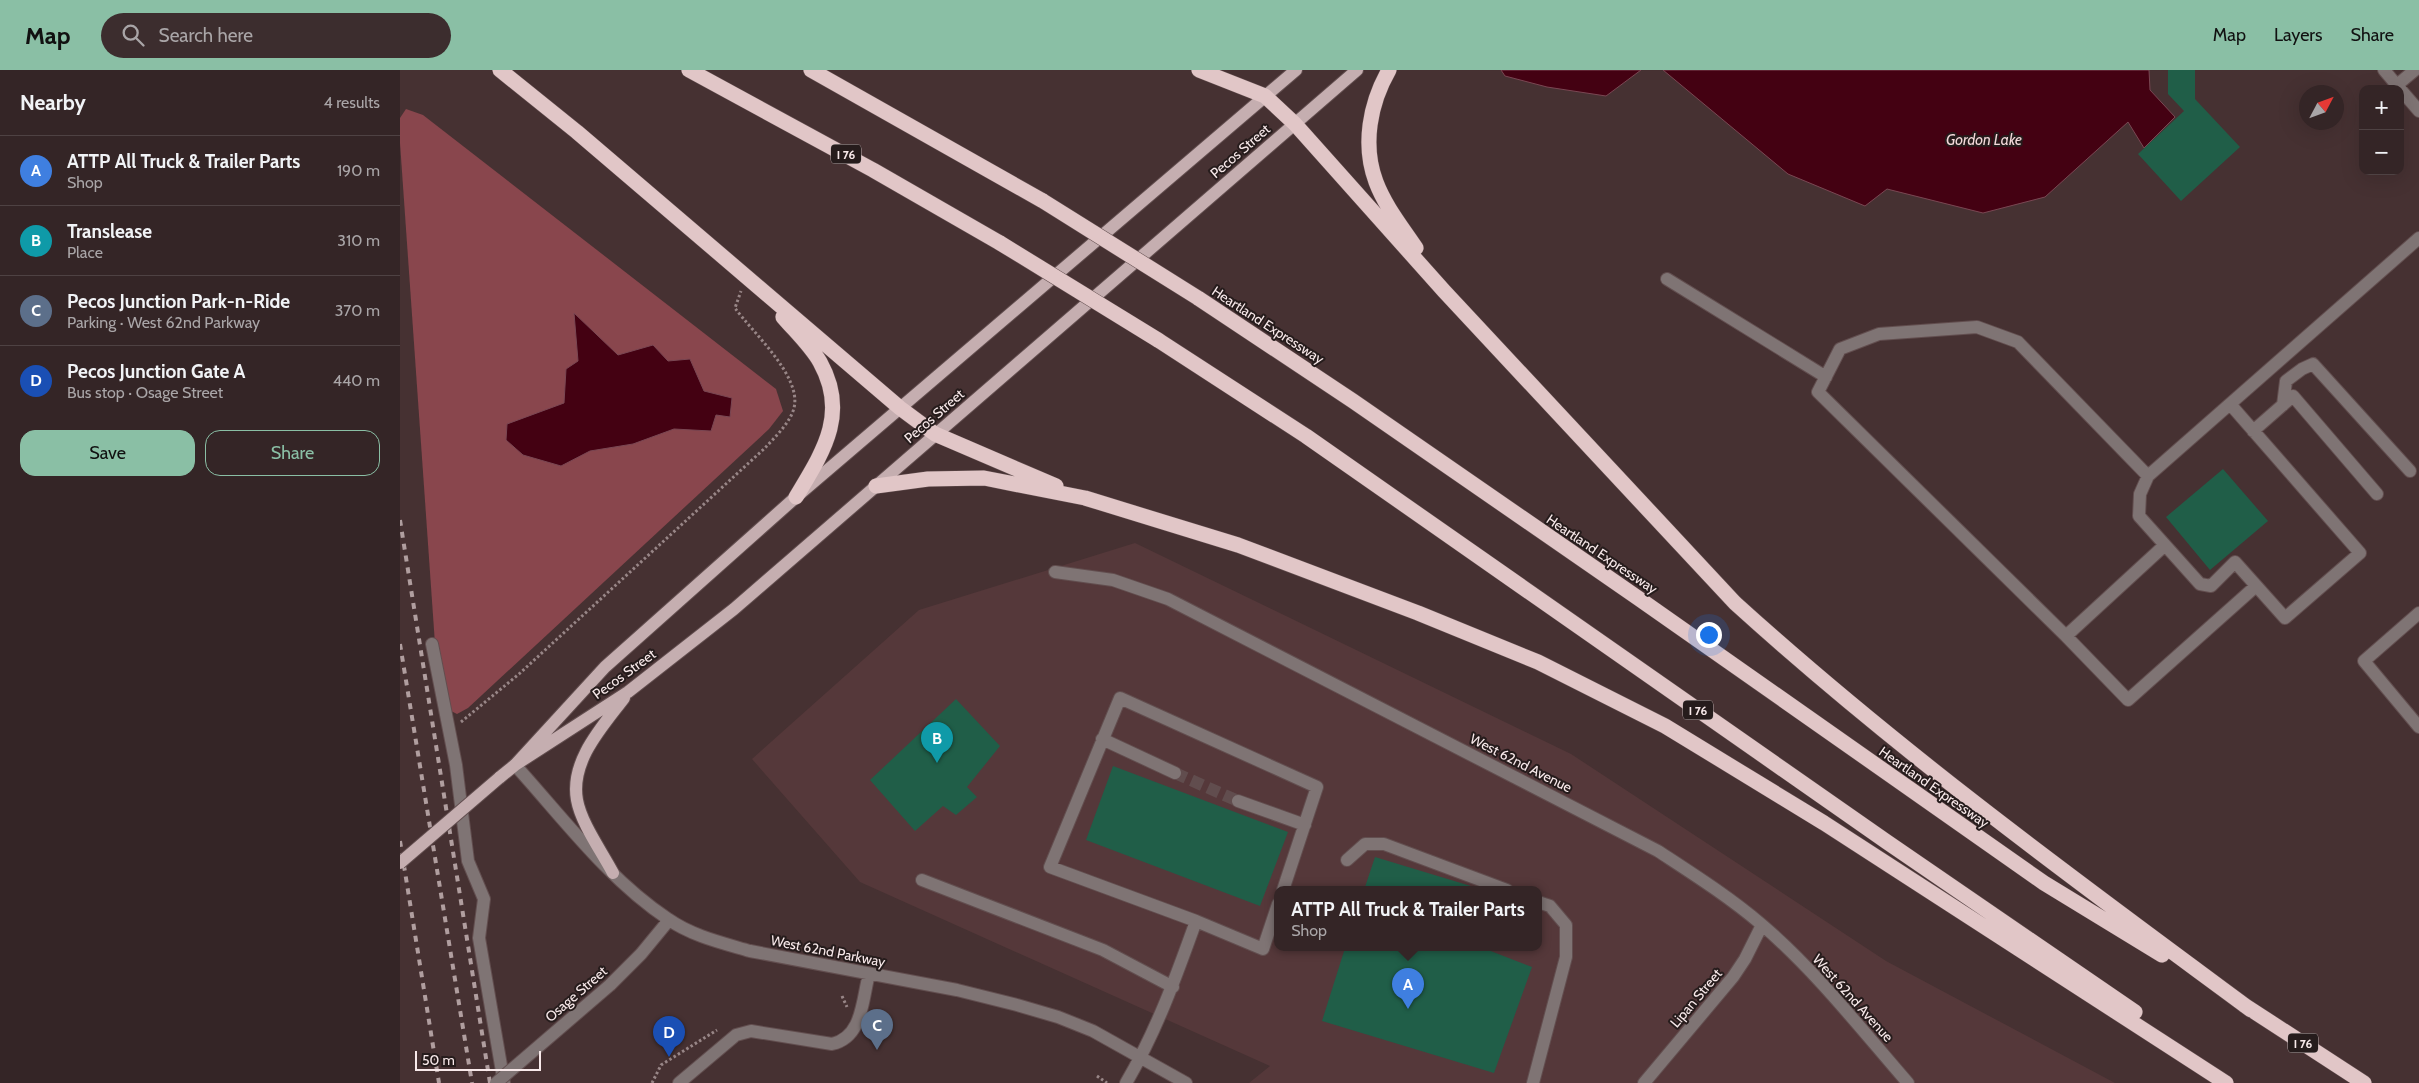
<!DOCTYPE html>
<html lang="en">
<head>
<meta charset="utf-8">
<style>
  :root { --surface:#342526; --page:#3c2d2e; --text:#f1f3f6; --muted:#a9a5a7; --line:#4e4243; --accent:#8abfa5 }
  body { margin:0; font-family:Cabin,sans-serif; background:var(--page); color:var(--text) }
  .controls { position:absolute; right:15px; top:15px; display:grid; overflow:hidden; border-radius:10px; box-shadow:0 5px 20px #0002 }
  .controls button { width:45px; height:45px; display:grid; place-items:center; padding:0; border:0; border-bottom:1px solid var(--line); background:var(--surface); color:var(--text); font:25px sans-serif }
  .compass { position:absolute; left:1899px; top:15px; width:45px; height:45px; border-radius:50%; background:var(--surface); box-shadow:0 5px 20px #0002; rotate:49deg }
  .scale { position:absolute; left:15px; bottom:12px; width:126px; box-sizing:border-box; padding-left:5px; border:2px solid #f8e9ea; border-top:0; font-size:14px; line-height:18px; white-space:nowrap; color:#f8e9ea; -webkit-text-stroke:4px #261c1c; paint-order:stroke }
  .you { position:absolute; left:1308px; top:564px; width:18px; height:18px; margin:-12px; border:4px solid #fff; border-radius:50%; background:#1a73e8; box-shadow:0 0 0 8px #1a73e833 }
  .badge { display:grid; place-items:center; width:32px; height:32px; border-radius:50%; background:var(--accent); color:#fff; font-size:16px; font-weight:700 }
  .pin { position:absolute; translate:-50% -41px; filter:drop-shadow(0 1px 2px #0008) }
  .pin::after { content:''; position:absolute; top:26px; width:18px; height:15px; background:inherit; clip-path:polygon(0 0,100% 0,50% 100%) }
  .popup { position:absolute; left:874px; top:816px; width:268px; height:65px; box-sizing:border-box; display:grid; place-content:center; border-radius:10px; background:var(--surface); filter:drop-shadow(0 1px 4px #0005); font-size:16px; white-space:nowrap; color:var(--muted) }
  .popup b { font-size:19px; color:var(--text) }
  .popup::after { content:''; position:absolute; left:50%; top:100%; margin-left:-10px; border:10px solid transparent; border-top-color:var(--surface) }
  .list { margin:0; padding:0; list-style:none }
  h2 { display:flex; justify-content:space-between; align-items:center; height:65px; margin:0; padding:0 20px; font-size:21px }
  h2 small { font-size:16px; font-weight:400; color:var(--muted) }
  .list li { display:grid; grid-template-columns:32px 1fr auto; gap:15px; align-items:center; box-sizing:border-box; height:70px; padding:0 20px; border-top:1px solid var(--line) }
  .list b { display:block; font-size:19px; white-space:nowrap }
  .list p { margin:0; font-size:16px; white-space:nowrap; color:var(--muted) }
  .list em { font-size:16px; font-style:normal; color:var(--muted) }
  .actions { display:flex; gap:10px; padding:15px 20px }
  .actions a { flex:1; padding:11px 0; border:1px solid var(--accent); border-radius:15px; text-align:center; font-size:18px; color:var(--accent) }
  .actions .main { background:var(--accent); color:#111 }
  .icon { flex:none; width:28px; height:28px; fill:none; stroke:currentColor; stroke-width:2; stroke-linecap:round; stroke-linejoin:round }
  .map { position:relative; flex:none; width:2019px; height:1013px; overflow:hidden }
  header { display:flex; align-items:center; gap:30px; box-sizing:border-box; height:70px; padding:0 25px; background:var(--accent); color:#111 }
  header strong { font-size:24px }
  nav { display:flex; gap:28px; margin-inline-start:auto; font-size:18px }
  .search { width:350px; height:45px; background:var(--page); display:flex; align-items:center; gap:12px; box-sizing:border-box; padding:0 18px; border-radius:28px; color:var(--muted); font-size:19px }
  main { display:flex }
  aside { flex:1; background:var(--surface) }
  .map>svg:first-child { display:block }
  .built { fill:#55383a; fill-rule:evenodd }
  .green { fill:#89464d }
  .water { fill:#440112; stroke:#7a4753 }
  .building { fill:#205e48 }
  .lines { fill:none; stroke-linecap:round; stroke-linejoin:round }
  .minor-tunnel { stroke:#614d4e; stroke-width:12; stroke-dasharray:12 6; stroke-linecap:butt }
  .minor-casing { stroke:#624e4f; stroke-width:14 }
  .major-casing { stroke:#624e4f; stroke-width:14 }
  .highway-casing { stroke:#624e4f; stroke-width:16 }
  .path { stroke:#988687; stroke-width:3; stroke-dasharray:2.5 2.5; stroke-linecap:butt }
  .minor { stroke:#7f7474; stroke-width:12 }
  .major { stroke:#c5aeb0; stroke-width:12 }
  .highway { stroke:#e1c6c7; stroke-width:15 }
  .rail { stroke:#b09e9f; stroke-width:4; stroke-dasharray:6 6; stroke-linecap:butt }
  .minor-bridge-casing { stroke:#624e4f; stroke-width:14; stroke-linecap:butt }
  .major-bridge-casing { stroke:#624e4f; stroke-width:14; stroke-linecap:butt }
  .highway-bridge-casing { stroke:#624e4f; stroke-width:16; stroke-linecap:butt }
  .minor-bridge { stroke:#7f7474; stroke-width:12 }
  .major-bridge { stroke:#c5aeb0; stroke-width:12 }
  .highway-bridge { stroke:#e1c6c7; stroke-width:15 }
  .labels { text-anchor:middle; dominant-baseline:central; stroke-width:4; stroke-linejoin:round; paint-order:stroke }
  .shield { fill:#261c1c; stroke:#b9acac; stroke-width:1 }
  .shield-label { font-size:12px; font-weight:bold; fill:#f8e9ea }
  .street-label { font-size:14px; fill:#f8e9ea; stroke:#261c1c }
  .water-label { font-size:15px; font-style:italic; fill:#f4d9da; stroke:#261c1c }
</style>
</head>
<body>
<header>
<strong>Map</strong>
<div class="search"><svg class="icon" aria-label="search" viewBox="0 0 24 24"><circle cx="10" cy="10" r="6"/><path d="M15 15l6 6"/></svg>Search here</div>
<nav><a>Map</a><a>Layers</a><a>Share</a></nav>
</header>
<main>
<aside>
<h2>Nearby<small>4 results</small></h2>
<ul class="list">
<li><span class="badge" style="background:#3f7fe0">A</span><div><b>ATTP All Truck &amp; Trailer Parts</b><p>Shop</p></div><em>190 m</em></li>
<li><span class="badge" style="background:#0f9aa8">B</span><div><b>Translease</b><p>Place</p></div><em>310 m</em></li>
<li><span class="badge" style="background:#5c6f8a">C</span><div><b>Pecos Junction Park-n-Ride</b><p>Parking · West 62nd Parkway</p></div><em>370 m</em></li>
<li><span class="badge" style="background:#1a4fb4">D</span><div><b>Pecos Junction Gate A</b><p>Bus stop · Osage Street</p></div><em>440 m</em></li>
</ul>
<div class="actions"><a class="main">Save</a><a>Share</a></div>
</aside>
<div class="map">
<svg width="2019" height="1013" viewBox="0 0 2019 1013">
  <rect width="100%" height="100%" fill="#463132"/>
  <path class="built" d="M735,473l436,211 315,207 229,122h-866l21,-17 -410,-184 -108,-123 167,-149zM878,820h260v58h-260z"/>
  <path class="green" d="M6,39l17,6 353,274 7,22 -14,18 -301,279 -11,6 -10,-5 -8,-8 -39,-558v-25z"/>
  <path class="water" d="M1101,0h140l-35,26 -59,-9 -42,-11z
    M1263,0h486l1,20 25,27 -31,31 -16,-26 -83,75 -62,16 -96,-24 -22,17 -77,-32z
    M174,243l44,42 35,-10 15,16 22,-2 14,32 28,7 -2,19 -14,-2 -5,16 -37,-2 -41,15 -43,7 -29,15 -38,-11 -17,-15 1,-16 57,-21 2,-34 12,-8z"/>
  <path class="building" d="M1768,0h27v29l45,48 -59,54 -43,-47 46,-43 -16,-17z
    M1823,399l45,52 -58,49 -44,-53z
    M556,629l44,47 -33,41 10,10 -21,18 -13,-9 -28,25 -45,-51z
    M713,696l175,66 -28,74 -174,-66z
    M975,787l99,30 -1,3h-109z
    M945,878h138l49,19 -38,106 -172,-52z"/>
  <g class="lines">
    <path class="minor-tunnel" d="M775,703l63,28"/>
    <g class="minor-casing">
      <path id="minor" d="M1984,0l16,19
        M1997,15l18,-15
        M2000,19l19,22
        M1267,209l159,98
        M1830,334l130,149 -75,65 -50,-56 -24,24 -11,-2 -61,-68 1,-22 8,-18 271,-238
        M1883,335l3,-24 16,-12 11,-5 97,107
        M1853,361l40,-35 84,98
        M1748,406l-130,-134 -41,-15 -98,7 -39,15 -22,43 248,244 99,-91
        M655,502l58,8 55,19 490,252c35,23 70,45 103,73 54,46 100,105 147,159
        M2019,543l-55,48 55,66
        M1666,566l62,64 128,-114
        M32,574l24,121 12,96 16,38 -5,39 25,145
        M702,669l73,34
        M115,695c48,53 93,114 153,154 24,17 55,24 82,32l207,39 60,15 41,12 35,14 93,52
        M838,731l67,24
        M947,790l18,-16h19l123,46
        M522,810l181,70 70,37
        M796,851l-146,-54 70,-169 197,89 -34,103
        M210,915l31,-31 28,-34
        M279,1013l57,-48 15,-4 81,13c31,-7 30,-44 37,-70
        M726,1013c30,-51 50,-106 70,-162l67,28 15,-45
        M1133,1013l33,-126v-32l-16,-19 -12,-4
        M1244,1013l89,-106 12,-18 17,-34"/>
    </g>
    <g class="major-casing">
      <path id="major" d="M115,695l113,-73 106,-83 623,-539
        M99,708l16,-13 90,-98 191,-170 500,-427
        M213,803c-11,-21 -32,-50 -36,-73 -7,-39 25,-73 47,-102"/>
    </g>
    <g class="highway-casing">
      <path id="highway" d="M100,0l77,62 323,276 35,26 121,52
        M289,0l184,100 127,73
        M411,0l232,131
        M799,0l66,26 30,28 149,167 291,312c162,147 340,277 516,407
        M989,0c-19,33 -27,75 -13,112 9,24 26,45 40,66
        M798,228l155,103 285,197 406,285 118,72
        M383,247c12,14 28,29 37,45 29,52 3,90 -24,135
        M758,270l148,96 581,406 248,170
        M476,416l52,-7 56,-1 101,20 153,47 180,68 120,49 127,64 159,97 402,260
        M1844,935l120,78"/>
    </g>
    <path class="path" d="M61,652l58,-48 246,-226c10,-11 25,-25 29,-40 8,-32 -42,-76 -59,-100l6,-17
      M442,926l5,11
      M697,1006l10,7
      M252,1013l9,-18 56,-35"/>
    <use href="#minor" class="minor"/>
    <use href="#major" class="major"/>
    <use href="#highway" class="highway"/>
    <path class="rail" d="M0,450l90,563
      M0,574l72,439
      M0,771l39,242"/>
    <g class="minor-bridge-casing">
      <path id="minor-bridge" d="M96,1013l114,-98"/>
    </g>
    <g class="major-bridge-casing">
      <path id="major-bridge" d="M0,793l99,-85"/>
    </g>
    <g class="highway-bridge-casing">
      <path id="highway-bridge" d="M643,131l155,97
        M600,173l158,97"/>
    </g>
    <use href="#minor-bridge" class="minor-bridge"/>
    <use href="#major-bridge" class="major-bridge"/>
    <use href="#highway-bridge" class="highway-bridge"/>
  </g>
  <g class="labels">
    <g class="shield">
      <rect x="431" y="74.5" width="30" height="19" rx="4"/>
      <rect x="1283" y="630.5" width="30" height="19" rx="4"/>
      <rect x="1888" y="963.5" width="30" height="19" rx="4"/>
    </g>
    <g class="shield-label">
      <text x="446" y="84">I 76</text>
      <text x="1298" y="640">I 76</text>
      <text x="1903" y="973">I 76</text>
    </g>
    <g class="street-label">
      <text transform="translate(840 81) rotate(-41)">Pecos Street</text>
      <text transform="translate(868 255) rotate(33)">Heartland Expressway</text>
      <text transform="translate(534 346) rotate(-41)">Pecos Street</text>
      <text transform="translate(1202 484) rotate(34)">Heartland Expressway</text>
      <text transform="translate(224 604) rotate(-36)">Pecos Street</text>
      <text transform="translate(1121 693) rotate(27)">West 62nd Avenue</text>
      <text transform="translate(1534 717) rotate(35)">Heartland Expressway</text>
      <text transform="translate(428 881) rotate(11)">West 62nd Parkway</text>
      <text transform="translate(176 924) rotate(-41)">Osage Street</text>
      <text transform="translate(1296 928) rotate(-50)">Lipan Street</text>
      <text transform="translate(1453 928) rotate(48)">West 62nd Avenue</text>
    </g>
    <g class="water-label">
      <text x="1584" y="70">Gordon Lake</text>
    </g>
  </g>
</svg>
<div class="controls">
<button>+</button>
<button>−</button>
</div>
<svg class="compass" viewBox="-18 -18 36 36"><path d="M0-13l5 13h-10z" fill="#e53935"/><path d="M0 13l5-13h-10z" fill="#a9a5a7"/></svg>
<div class="scale">50 m</div>
<div class="you"></div>
<div class="pin badge" style="left:1008px;top:939px;background:#3f7fe0">A</div>
<div class="popup"><b>ATTP All Truck &amp; Trailer Parts</b>Shop</div>
<div class="pin badge" style="left:537px;top:693px;background:#0f9aa8">B</div>
<div class="pin badge" style="left:477px;top:980px;background:#5c6f8a">C</div>
<div class="pin badge" style="left:269px;top:987px;background:#1a4fb4">D</div>
</div>
</main>
</body>
</html>
